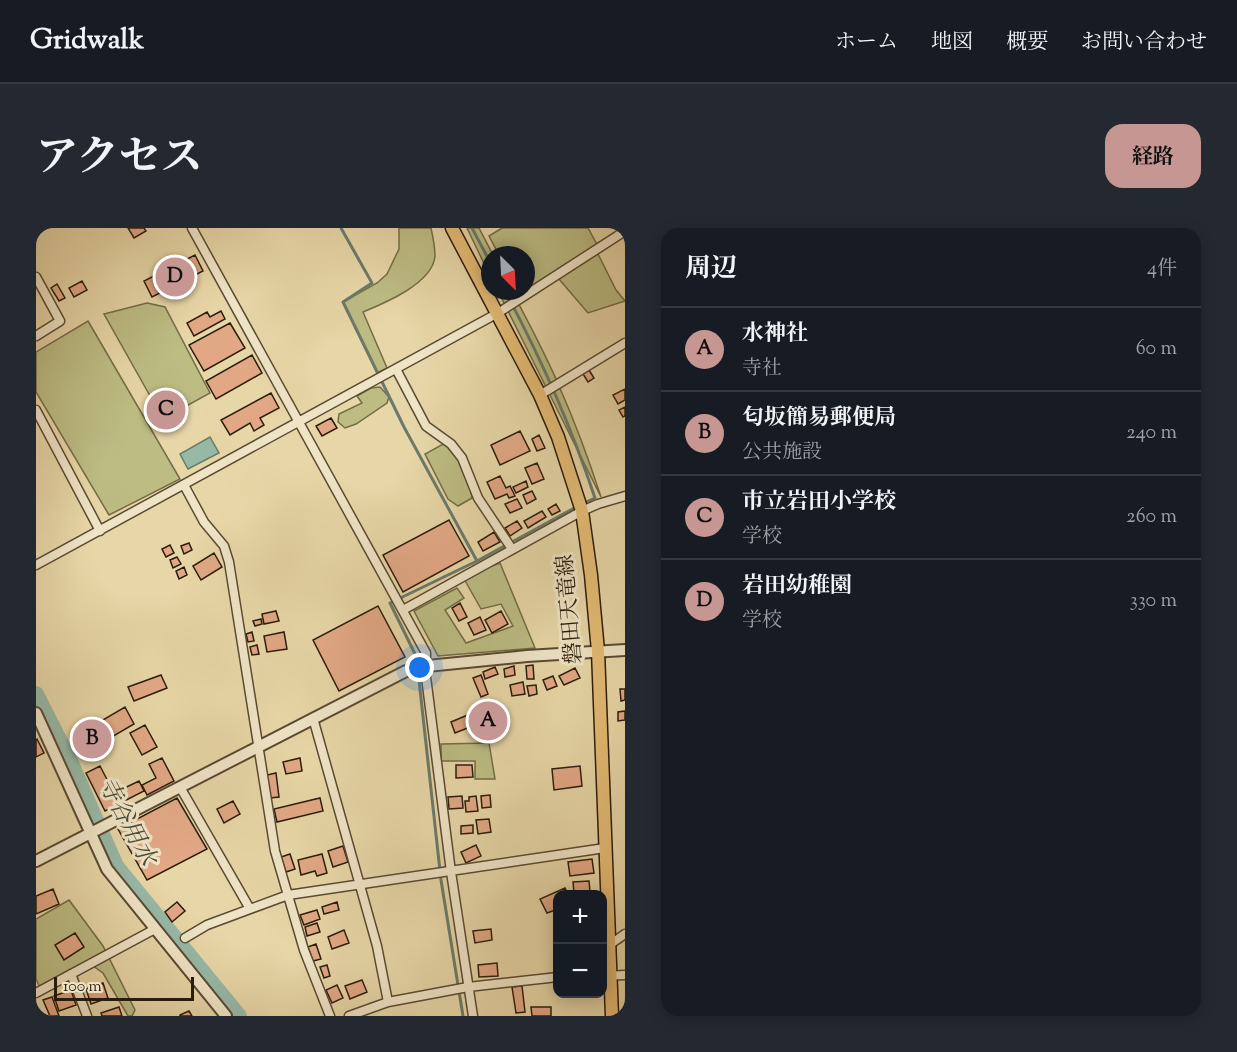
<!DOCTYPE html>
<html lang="ja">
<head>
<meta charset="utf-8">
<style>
  :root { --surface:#171b24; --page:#242831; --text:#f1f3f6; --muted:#9ea1a6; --line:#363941; --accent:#c59692 }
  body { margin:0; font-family:"Sorts Mill Goudy","Noto Serif JP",serif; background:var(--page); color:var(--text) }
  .controls { position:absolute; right:18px; bottom:18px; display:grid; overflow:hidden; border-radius:12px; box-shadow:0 3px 15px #0003 }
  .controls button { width:54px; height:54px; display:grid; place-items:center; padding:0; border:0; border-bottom:2px solid var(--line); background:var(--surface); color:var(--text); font:30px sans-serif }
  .compass { position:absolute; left:445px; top:18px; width:54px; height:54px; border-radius:50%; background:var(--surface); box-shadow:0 3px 15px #0003; rotate:156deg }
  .scale { position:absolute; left:18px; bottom:15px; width:140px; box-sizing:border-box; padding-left:6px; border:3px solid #2a1c0b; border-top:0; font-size:16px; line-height:21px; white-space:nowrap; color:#2a1c0b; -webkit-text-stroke:4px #efe4c6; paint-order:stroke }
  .you { position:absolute; left:384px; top:440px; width:21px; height:21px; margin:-15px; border:4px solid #fff; border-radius:50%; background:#1a73e8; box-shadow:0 0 0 9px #1a73e833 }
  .badge { display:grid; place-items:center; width:39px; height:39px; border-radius:50%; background:var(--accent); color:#111; font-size:20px; font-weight:700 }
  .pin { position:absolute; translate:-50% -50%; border:3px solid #fff; box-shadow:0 2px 6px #0006 }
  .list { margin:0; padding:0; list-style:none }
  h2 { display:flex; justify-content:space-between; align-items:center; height:78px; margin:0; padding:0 24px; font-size:26px }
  h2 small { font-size:20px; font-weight:400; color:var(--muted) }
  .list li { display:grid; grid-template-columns:39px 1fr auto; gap:18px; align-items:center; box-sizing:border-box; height:84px; padding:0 24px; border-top:2px solid var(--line) }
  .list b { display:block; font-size:22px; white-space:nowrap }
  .list p { margin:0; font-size:20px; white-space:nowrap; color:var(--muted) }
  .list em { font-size:20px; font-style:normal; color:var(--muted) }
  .map { position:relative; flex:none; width:589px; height:788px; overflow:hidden; border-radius:18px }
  header { display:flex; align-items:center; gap:36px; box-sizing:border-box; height:84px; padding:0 30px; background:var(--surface); border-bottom:2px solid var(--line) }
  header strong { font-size:28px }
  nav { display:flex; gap:33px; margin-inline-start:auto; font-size:21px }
  .intro { display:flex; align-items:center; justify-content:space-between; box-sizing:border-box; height:144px; padding:0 36px }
  h1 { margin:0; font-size:42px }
  .button { padding:15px 27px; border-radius:18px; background:var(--accent); color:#111; font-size:21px; font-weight:700 }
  main { display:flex; gap:36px; padding:0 36px }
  aside { flex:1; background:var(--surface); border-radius:18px; box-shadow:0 3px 15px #0003 }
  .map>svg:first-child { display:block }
  .green { fill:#bcbc83; stroke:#736c47; stroke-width:1.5 }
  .water { fill:#97b9a7; stroke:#6b7a69; stroke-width:1.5 }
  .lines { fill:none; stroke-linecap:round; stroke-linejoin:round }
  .stream { stroke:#6b7a69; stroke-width:3 }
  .river { stroke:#97b9a7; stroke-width:16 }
  .building { fill:#e2a886; stroke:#2a1c0b; stroke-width:1.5 }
  .minor-casing { stroke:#594a32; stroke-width:11 }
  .tertiary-casing { stroke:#594a32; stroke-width:14 }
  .primary-casing { stroke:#2a1c0b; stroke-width:15 }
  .minor { stroke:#efe4c6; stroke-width:8 }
  .tertiary { stroke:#efe4c6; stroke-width:10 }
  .primary { stroke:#e4bb74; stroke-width:12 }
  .labels { text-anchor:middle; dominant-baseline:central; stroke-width:6; stroke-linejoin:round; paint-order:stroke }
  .street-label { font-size:22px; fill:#2a1c0b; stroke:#efe4c6 }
  .water-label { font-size:24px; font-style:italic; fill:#4b4b3a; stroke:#efe4c6 }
</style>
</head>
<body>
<header>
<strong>Gridwalk</strong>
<nav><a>ホーム</a><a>地図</a><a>概要</a><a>お問い合わせ</a></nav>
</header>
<div class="intro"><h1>アクセス</h1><a class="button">経路</a></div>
<main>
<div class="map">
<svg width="589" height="788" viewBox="0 0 589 788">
  <rect width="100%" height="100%" fill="#e7d6a7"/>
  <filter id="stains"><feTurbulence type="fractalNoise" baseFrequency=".00333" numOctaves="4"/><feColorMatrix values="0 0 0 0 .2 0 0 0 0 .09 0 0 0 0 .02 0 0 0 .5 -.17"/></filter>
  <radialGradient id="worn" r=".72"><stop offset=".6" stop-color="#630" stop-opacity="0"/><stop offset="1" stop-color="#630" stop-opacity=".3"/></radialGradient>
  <path class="green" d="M363,0h32c2,9 4,19 4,28 -2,27 -50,47 -72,56l24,56 -10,5 -34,-71 34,-19 10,-9 12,-25z
    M431,0h12l14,27h-3v21z
    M466,0h86l11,20 -3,2 20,40 9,11 -37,12 -29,-34 29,-23 -67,42 -4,-7h9v-36h-27l-10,-19z
    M462,63h14c16,31 33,62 47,95 16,36 30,74 42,111z
    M111,75l18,4 45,86 -47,26 -59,-105z
    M52,93l92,158 -71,36 -73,-123v-40z
    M344,159l9,10 -2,6 -31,21 -11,4 -7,-6 1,-8 23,-11 -5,-7 14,-8z
    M409,215l10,6 16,40 1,9 -14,8 -10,-7 -23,-45z
    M464,335l35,85 -97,8 -24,-45 43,-23 7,10 -19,12 21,33 47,-17 -12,-22 -20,5 -18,-32z
    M453,515l6,36h-20v-18h-34v-17z
    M33,672l34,46 32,64 -3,6h-4l-25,-43 -13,-9 -49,26 -5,-11v-60z"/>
  <path class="water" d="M174,209l9,16 -31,16 -8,-15z"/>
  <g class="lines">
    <path class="stream" d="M305,0l31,55 -29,19 61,125 73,134
      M436,0l18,34
      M469,63c36,67 66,135 90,207l-11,5
      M381,437l-1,-9 -26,-53 87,-42 101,-55
      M382,443l23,209 22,136"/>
    <path class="river" d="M0,466l34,67 46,105 123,150"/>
  </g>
  <path class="building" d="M92,0h16l2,3 -12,7z
    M159,27l8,16 -51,26 -8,-16z
    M46,53l5,9 -13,7 -5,-9z
    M21,56l8,14 -6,3 -8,-13z
    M185,83l4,8 -31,17 -7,-13 20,-11 3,5z
    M194,95l15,25 -41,23 -15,-26z
    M216,127l10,18 -46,26 -10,-18z
    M553,142l5,8 -6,4 -5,-8z
    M589,161v11l-7,4 -5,-9z
    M235,165l8,15 -19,10 4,7 -10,6 -4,-8 -20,12 -9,-15z
    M589,179v9l-2,1 -4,-7z
    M295,190l6,10 -15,8 -6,-10z
    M484,203l10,20 -30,14 -9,-20z
    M503,207l6,13 -8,3 -5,-12z
    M501,235l7,16 -12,5 -7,-16z
    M464,248l6,12 4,-2 5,10 -6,2 -2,-4 -12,5 -8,-17z
    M490,253l2,6 -12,6 -3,-6z
    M496,263l4,8 -9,5 -4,-9z
    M481,271l5,9 -12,5 -5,-9z
    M520,276l4,7 -8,4 -4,-6z
    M506,283l4,6 -18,11 -4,-7z
    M413,292l20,36 -66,36 -20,-37z
    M481,293l5,7 -12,8 -5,-8z
    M458,304l6,10 -17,9 -5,-9z
    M153,315l3,7 -8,4 -3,-8z
    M134,317l4,8 -8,4 -4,-8z
    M178,325l8,14 -21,13 -8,-14z
    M141,329l4,7 -8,4 -3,-8z
    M148,339l3,8 -8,4 -3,-8z
    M424,375l7,14 -8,4 -7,-13z
    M342,378l27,51 -66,34 -26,-51z
    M240,383l3,10 -15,3 -2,-10z
    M465,383l7,13 -16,9 -7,-13z
    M444,389l6,13 -12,5 -6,-12z
    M225,391l1,5 -7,2 -2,-5z
    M216,404l2,9 -6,1 -2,-8z
    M248,404l3,17 -20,3 -3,-16z
    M221,417l2,9 -7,1 -2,-8z
    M497,437l1,14h-7l-1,-13z
    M478,438l1,9 -10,2 -1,-8z
    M459,439l3,7 -13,5 -2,-7z
    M539,440l5,10 -16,7 -5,-9z
    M125,447l6,13 -33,13 -6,-14z
    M445,447l7,19 -7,3 -8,-19z
    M517,448l4,10 -10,4 -4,-10z
    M487,454l2,12 -13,2 -2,-11z
    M500,457l1,9 -8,2 -2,-10z
    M584,461h5v11l-4,1z
    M89,479l9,17 -41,24 -9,-17z
    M589,483v9l-7,1v-9z
    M434,486l5,11 -20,8 -4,-11z
    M455,486l5,10 -4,2 3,6 -8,3 -7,-17z
    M109,497l12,22 -15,8 -12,-22z
    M1,511l7,14 -8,4v-17z
    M126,530l12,23 -27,14 -5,-10 14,-7 -7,-14z
    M264,530l2,13 -16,3 -3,-12z
    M420,537h16l1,12 -17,1z
    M64,538l14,27 25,-12 5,10 -39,20 -19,-38z
    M544,538l2,20 -28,4 -2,-21z
    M240,545l3,24 -9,1 -3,-23z
    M454,567l1,12 -9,1 -1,-12z
    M426,568l1,12 -14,1 -1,-12z
    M440,568l2,15 -12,1 -1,-11h4v-4z
    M141,570l30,51 -60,31 -29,-51z
    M284,570l3,13 -46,11 -3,-13z
    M197,573l7,13 -16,9 -7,-14z
    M453,591l2,13 -13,2 -2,-14z
    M437,597v8l-12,1v-8z
    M440,617l5,11 -15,7 -5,-11z
    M307,618l5,16 -15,5 -5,-16z
    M254,626l5,15 -9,3 -5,-15z
    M286,626l5,19 -10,3 -2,-5 -14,4 -3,-15z
    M556,631l2,14 -24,3 -2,-14z
    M553,653l1,11 -16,1 -1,-11z
    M529,660l3,6h-10v15l-11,4 -7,-14z
    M17,661l6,15 -23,10v-18z
    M141,674l8,9 -13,11 -7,-10z
    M301,674l2,8 -15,4 -2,-7z
    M281,682l3,9 -16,6 -4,-10z
    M281,695l3,9 -13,4 -2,-9z
    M455,701l1,11 -17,3 -2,-12z
    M308,702l5,13 -17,6 -4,-12z
    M39,705l9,14 -20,13 -9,-15z
    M280,716l5,15 -8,2 -5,-14z
    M461,735l1,13 -19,1 -1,-12z
    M291,737l3,11 -6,2 -4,-11z
    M326,752l5,12 -17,7 -5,-13z
    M67,755l5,15 -17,6 -5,-15z
    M301,757l6,13 -11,5 -6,-13z
    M486,758l3,26 -9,1 -4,-26z
    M35,762l5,15 -17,6 -5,-15z
    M16,769l7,19h-9l-7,-16z
    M83,779l3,9h-20l-1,-3z
    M495,779h20v9h-19z
    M153,783l3,5h-12v-1z"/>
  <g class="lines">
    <g class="minor-casing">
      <path id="minor" d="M156,0l234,425v24l25,195 22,144
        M0,49l24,44 -24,15
        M360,141l30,57 25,18 11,14 16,40 34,51
        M504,167l85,-52
        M0,182l64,121
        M148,257l20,37 20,24 5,16 46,289 29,99 26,66
        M0,337l462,-252 127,-82
        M367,382l179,-99 16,-7 27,-8
        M277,490l64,228 11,56
        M144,559l70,122
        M149,710l22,-13 81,-30 317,-47
        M566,722l23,-16
        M35,746l16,42
        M566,748l23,-1
        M0,765l119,-64
        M313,788l39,-14 80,-15 90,-10"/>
    </g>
    <g class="tertiary-casing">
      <path id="tertiary" d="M0,485l71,156 119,147
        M0,633l370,-190 21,-5 100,-10 98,-6"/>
    </g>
    <g class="primary-casing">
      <path id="primary" d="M416,0l88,167 18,42 24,74 9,64 7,76 14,365"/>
    </g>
    <use href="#minor" class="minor"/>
    <use href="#tertiary" class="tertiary"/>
    <use href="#primary" class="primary"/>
  </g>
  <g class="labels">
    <g class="street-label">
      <text transform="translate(535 381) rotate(-95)">磐田天竜線</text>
    </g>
    <g class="water-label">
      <text transform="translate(90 594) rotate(62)">寺谷用水</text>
    </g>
  </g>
  <rect width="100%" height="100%" filter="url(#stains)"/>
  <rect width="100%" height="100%" fill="url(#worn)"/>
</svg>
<div class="controls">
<button>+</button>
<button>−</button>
</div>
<svg class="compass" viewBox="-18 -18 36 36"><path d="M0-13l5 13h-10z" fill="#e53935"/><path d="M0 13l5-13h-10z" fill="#9ea1a6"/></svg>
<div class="scale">100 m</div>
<div class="you"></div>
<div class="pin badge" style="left:452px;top:493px">A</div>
<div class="pin badge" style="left:56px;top:511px">B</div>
<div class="pin badge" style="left:130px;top:182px">C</div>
<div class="pin badge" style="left:139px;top:49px">D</div>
</div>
<aside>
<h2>周辺<small>4件</small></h2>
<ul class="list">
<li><span class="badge">A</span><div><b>水神社</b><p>寺社</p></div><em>60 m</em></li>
<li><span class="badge">B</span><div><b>匂坂簡易郵便局</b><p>公共施設</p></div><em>240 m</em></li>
<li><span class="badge">C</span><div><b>市立岩田小学校</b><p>学校</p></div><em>260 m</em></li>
<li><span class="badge">D</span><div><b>岩田幼稚園</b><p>学校</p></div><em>330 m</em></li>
</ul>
</aside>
</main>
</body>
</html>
